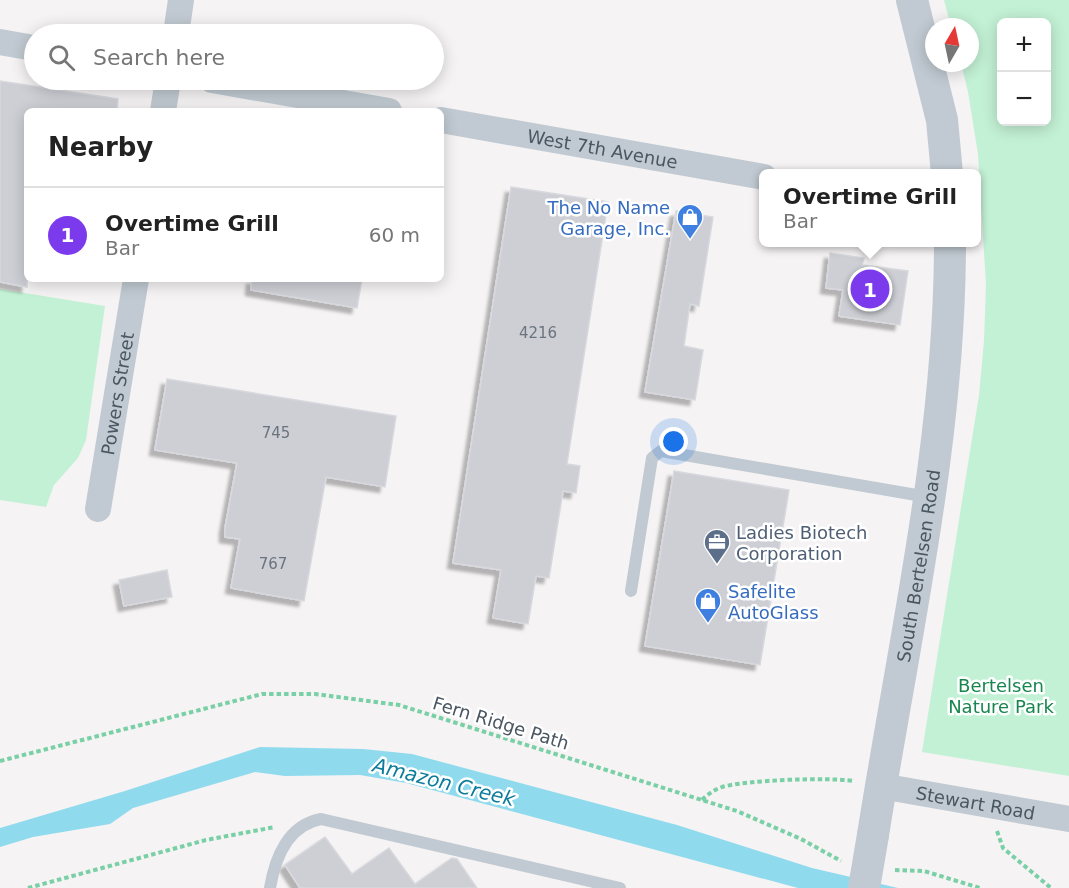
<!DOCTYPE html>
<html lang="en">
<head>
<meta charset="utf-8">
<style>
  :root { --surface:#fff; --page:#f2f2f2; --text:#222; --muted:#767676; --line:#e0e0e0; --accent:#7c3aed }
  body { margin:0; font-family:"DejaVu Sans",sans-serif; background:var(--page); color:var(--text) }
  .controls { position:absolute; right:18px; top:18px; display:grid; overflow:hidden; border-radius:9px; box-shadow:0 3px 15px #0003 }
  .controls button { width:54px; height:54px; display:grid; place-items:center; padding:0; border:0; border-bottom:2px solid var(--line); background:var(--surface); color:var(--text); font:30px sans-serif }
  .compass { position:absolute; left:925px; top:18px; width:54px; height:54px; border-radius:50%; background:var(--surface); box-shadow:0 3px 15px #0003; rotate:9deg }
  .you { position:absolute; left:674px; top:442px; width:21px; height:21px; margin:-15px; border:4px solid #fff; border-radius:50%; background:#1a73e8; box-shadow:0 0 0 9px #1a73e833 }
  .badge { display:grid; place-items:center; width:39px; height:39px; border-radius:50%; background:var(--accent); color:#fff; font-size:20px; font-weight:700 }
  .pin { position:absolute; translate:-50% -50%; border:3px solid #fff; box-shadow:0 2px 6px #0006 }
  .popup { position:absolute; left:759px; top:169px; width:222px; height:78px; box-sizing:border-box; display:grid; place-content:center; border-radius:9px; background:var(--surface); filter:drop-shadow(0 2px 4px #0005); font-size:20px; white-space:nowrap; color:var(--muted) }
  .popup b { font-size:22px; color:var(--text) }
  .popup::after { content:''; position:absolute; left:50%; top:100%; margin-left:-12px; border:12px solid transparent; border-top-color:var(--surface) }
  .list { margin:0; padding:0; list-style:none }
  h2 { display:flex; justify-content:space-between; align-items:center; height:78px; margin:0; padding:0 24px; font-size:26px }
  h2 small { font-size:20px; font-weight:400; color:var(--muted) }
  .list li { display:grid; grid-template-columns:39px 1fr auto; gap:18px; align-items:center; box-sizing:border-box; height:96px; padding:0 24px; border-top:2px solid var(--line) }
  .list b { display:block; font-size:22px; white-space:nowrap }
  .list p { margin:0; font-size:20px; white-space:nowrap; color:var(--muted) }
  .list em { font-size:20px; font-style:normal; color:var(--muted) }
  .icon { flex:none; width:33px; height:33px; fill:none; stroke:currentColor; stroke-width:2; stroke-linecap:round; stroke-linejoin:round }
  .map { position:relative; flex:none; width:1069px; height:888px; overflow:hidden }
  .search { position:absolute; background:var(--surface); box-shadow:0 3px 15px #0003; left:24px; top:24px; width:420px; height:66px; display:flex; align-items:center; gap:15px; box-sizing:border-box; padding:0 21px; border-radius:33px; color:var(--muted); font-size:22px }
  .panel { position:absolute; background:var(--surface); box-shadow:0 3px 15px #0003; left:24px; top:108px; width:420px; height:174px; border-radius:9px }
  .map>svg:first-child { display:block }
  .green { fill:#c3f1d5; fill-rule:evenodd }
  .water { fill:#90daee }
  .building { fill:#cdcfd5; stroke:#d7d9de; stroke-width:1.5; filter:url(#shadow) }
  .lines { fill:none; stroke-linecap:round; stroke-linejoin:round }
  .path { stroke:#7ad0a6; stroke-width:4; stroke-dasharray:4.5 3; stroke-linecap:butt }
  .service { stroke:#c1cad2; stroke-width:12 }
  .minor { stroke:#c1cad2; stroke-width:26 }
  .tertiary { stroke:#c1cad2; stroke-width:32 }
  .tertiary-bridge { stroke:#c1cad2; stroke-width:32 }
  .labels { text-anchor:middle; dominant-baseline:central; stroke-width:5; stroke-linejoin:round; paint-order:stroke }
  .number-label { font-size:15px; fill:#6b747e }
  .street-label { font-size:18px; fill:#4a5661; stroke:#fff }
  .shop-label { font-size:18px; fill:#366cbe; stroke:#fff; text-anchor:end }
  .service-label { font-size:18px; fill:#4e5e75; stroke:#fff; text-anchor:start }
  .park-label { font-size:18px; fill:#17864f; stroke:#fff }
  .water-label { font-size:20px; font-style:italic; fill:#0c7c9b; stroke:#fff }
</style>
</head>
<body>
<div class="map">
<svg width="1069" height="888" viewBox="0 0 1069 888">
  <defs>
    <filter id="shadow"><feDropShadow dx="-5.5" dy="5.5" stdDeviation="1.5" flood-color="#0004"/></filter>
  </defs>
  <rect width="100%" height="100%" fill="#f5f3f3"/>
  <path class="green" d="M944,0h125v776l-147,-24 57,-357 5,-54 2,-56 -8,-131 -10,-62 -7,-29h9v-36h-19zM1002,22h44v100h-44z
    M0,289l105,17 -19,134 -8,18 -24,27 -8,22 -46,-7z"/>
  <path class="water" d="M260,747l103,2 49,5 265,71 135,43 86,20h-100l-392,-105 -46,-8 -75,1 -30,-4 -122,36 -23,16 -77,13 -33,10v-19l125,-37z"/>
  <path class="building" d="M0,81l118,18 -1,12h-90v176l-27,-5z
    M511,187l97,15 -41,262 13,2 -4,27 -13,-2 -14,87 -13,-2 -8,48 -35,-6 8,-48 -48,-7z
    M676,211l37,6 -14,89 -9,-2 -6,42 19,4 -8,50 -50,-8z
    M830,253l34,5 -2,7 46,6 -8,54 -61,-9 4,-26 -17,-2z
    M252,279h110l-5,29 -106,-18z
    M167,379l229,37 -11,71 -59,-10 -22,124 -73,-13 9,-49 -15,-2v-9l12,-65 -82,-13z
    M674,471l115,19 -29,175 -115,-19z
    M167,570l5,27 -48,9 -5,-26z
    M325,837l27,37 37,-26 26,36 37,-26 5,1 20,29h-177l-15,-23z"/>
  <g class="lines">
    <path class="path" d="M0,761l262,-67h53l84,11 338,106 64,28 40,22
      M702,800c6,-6 12,-10 20,-13 24,-7 106,-10 131,-6
      M997,831l6,17 48,40
      M895,870l29,1 56,17
      M28,888l178,-48 69,-13"/>
    <path class="service" d="M631,591l21,-133 9,-7 267,46
      M270,888c5,-30 18,-63 51,-69l299,69"/>
    <g class="minor">
      <path d="M176,34l5,-34"/>
      <path d="M0,42l34,6"/>
      <path d="M212,80l177,31"/>
      <path d="M163,111l5,-31"/>
      <path id="s1" d="M441,120l323,57"/>
      <path id="s2" d="M98,509l38,-230"/>
      <path id="s3" d="M881,786l188,33"/>
    </g>
    <g class="tertiary">
      <path d="M912,0l30,120 5,54"/>
      <path id="s4" d="M873,835c31,-197 77,-393 77,-593"/>
    </g>
    <path class="tertiary-bridge" d="M864,888l9,-53"/>
  </g>
  <defs>
    <g id="shop-pin" transform="scale(1.35)"><path d="M0 17L-7.5 6A9.5 9.5 0 1 1 7.5 6Z" fill="#3f7fe0" stroke="#fff"/><path d="M-5-2.5h2.3a2.7 3.5 0 0 1 5.4 0H5L5.5 6h-11ZM-1.5-2.5h3a1.5 2.3 0 0 0-3 0Z" fill="#fff"/></g>
    <g id="office-pin" transform="scale(1.35)"><path d="M0 17L-7.5 6A9.5 9.5 0 1 1 7.5 6Z" fill="#5c6f8a" stroke="#fff"/><path d="M-6-3h4V-5.5h4V-3h4V5H-6ZM-1-4.5V-3h2v-1.5ZM-6 0V1H6V0Z" fill="#fff"/></g>
  </defs>
  <g fill-rule="evenodd">
    <use href="#shop-pin" x="690" y="217"/>
    <use href="#office-pin" x="717" y="542"/>
    <use href="#shop-pin" x="708" y="601"/>
  </g>
  <g class="labels">
    <g class="number-label">
      <text x="538" y="333">4216</text>
      <text x="276" y="433">745</text>
      <text x="273" y="564">767</text>
    </g>
    <g class="street-label">
      <text stroke="none"><textPath href="#s1" startOffset="164">West 7th Avenue</textPath></text>
      <text stroke="none"><textPath href="#s2" startOffset="117">Powers Street</textPath></text>
      <text stroke="none"><textPath href="#s4" startOffset="273">South Bertelsen Road</textPath></text>
      <text transform="translate(501 723) rotate(17)">Fern Ridge Path</text>
      <text stroke="none"><textPath href="#s3" startOffset="96">Stewart Road</textPath></text>
    </g>
    <g class="shop-label">
      <text x="670" y="207">The No Name<tspan x="670" dy="21">Garage, Inc.</tspan></text>
      <text x="728" y="591" text-anchor="start">Safelite<tspan x="728" dy="21">AutoGlass</tspan></text>
    </g>
    <g class="service-label">
      <text x="736" y="532">Ladies Biotech<tspan x="736" dy="21">Corporation</tspan></text>
    </g>
    <g class="park-label">
      <text x="1001" y="685">Bertelsen<tspan x="1001" dy="21">Nature Park</tspan></text>
    </g>
    <g class="water-label">
      <text transform="translate(444 782) rotate(14)">Amazon Creek</text>
    </g>
  </g>
</svg>
<div class="controls">
<button>+</button>
<button>−</button>
</div>
<svg class="compass" viewBox="-18 -18 36 36"><path d="M0-13l5 13h-10z" fill="#e53935"/><path d="M0 13l5-13h-10z" fill="#767676"/></svg>
<div class="you"></div>
<div class="pin badge" style="left:870px;top:289px">1</div>
<div class="popup"><b>Overtime Grill</b>Bar</div>
<div class="search"><svg class="icon" aria-label="search" viewBox="0 0 24 24"><circle cx="10" cy="10" r="6"/><path d="M15 15l6 6"/></svg>Search here</div>
<section class="panel">
<h2>Nearby<small></small></h2>
<ul class="list">
<li><span class="badge">1</span><div><b>Overtime Grill</b><p>Bar</p></div><em>60 m</em></li>
</ul>
</section>
</div>
</body>
</html>
